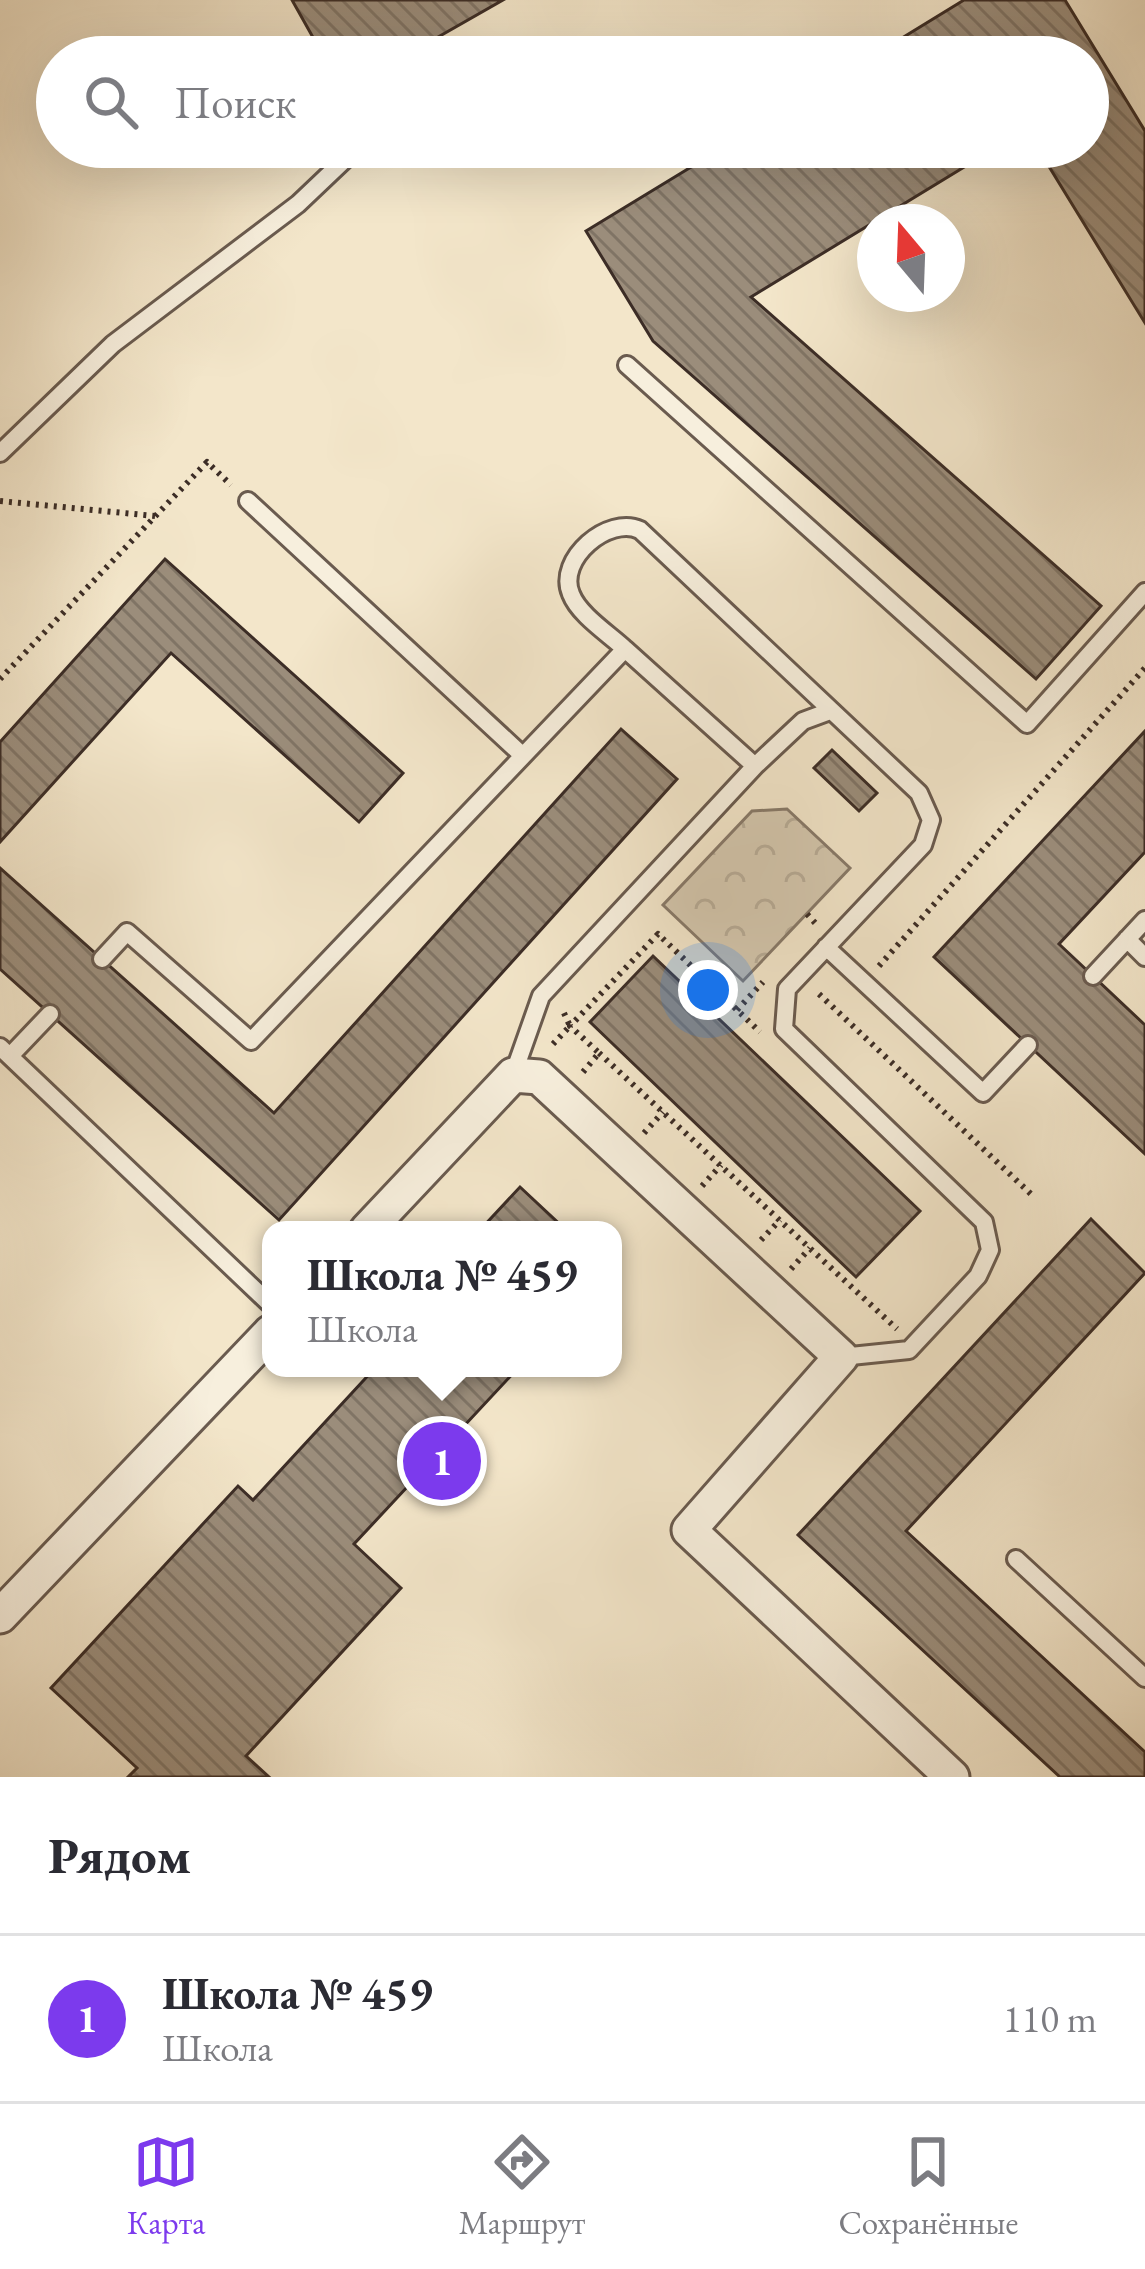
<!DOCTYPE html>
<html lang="ru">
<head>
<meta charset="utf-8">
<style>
  :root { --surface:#fff; --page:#f2f2f3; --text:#2b2b33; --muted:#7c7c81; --line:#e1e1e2; --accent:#7c3aed }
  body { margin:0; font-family:"EB Garamond",serif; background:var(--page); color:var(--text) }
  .compass { position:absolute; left:857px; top:204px; width:108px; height:108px; border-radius:50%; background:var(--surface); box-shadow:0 12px 48px #0002; rotate:341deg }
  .you { position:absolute; left:708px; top:990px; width:42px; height:42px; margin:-30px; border:9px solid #fff; border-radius:50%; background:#1a73e8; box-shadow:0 0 0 18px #1a73e833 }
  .badge { display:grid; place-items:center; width:78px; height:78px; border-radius:50%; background:var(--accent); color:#fff; font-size:39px; font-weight:700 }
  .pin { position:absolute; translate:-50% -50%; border:6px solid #fff; box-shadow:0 3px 12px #0006 }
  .popup { position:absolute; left:262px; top:1221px; width:360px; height:156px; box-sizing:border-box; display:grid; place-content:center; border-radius:24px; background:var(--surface); filter:drop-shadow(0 3px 9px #0005); font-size:39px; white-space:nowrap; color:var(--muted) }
  .popup b { font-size:45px; color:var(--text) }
  .popup::after { content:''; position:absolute; left:50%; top:100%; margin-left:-24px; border:24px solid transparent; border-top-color:var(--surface) }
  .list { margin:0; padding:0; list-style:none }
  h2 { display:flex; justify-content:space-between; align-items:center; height:156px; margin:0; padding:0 48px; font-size:51px }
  h2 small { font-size:39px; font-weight:400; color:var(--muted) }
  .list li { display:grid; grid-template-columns:78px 1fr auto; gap:36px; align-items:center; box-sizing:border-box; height:168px; padding:0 48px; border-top:3px solid var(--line) }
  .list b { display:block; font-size:45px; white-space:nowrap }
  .list p { margin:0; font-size:39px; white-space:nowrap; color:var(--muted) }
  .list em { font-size:39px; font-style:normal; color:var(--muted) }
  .icon { flex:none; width:66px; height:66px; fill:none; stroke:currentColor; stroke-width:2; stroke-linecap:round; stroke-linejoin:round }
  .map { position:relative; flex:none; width:1145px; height:1777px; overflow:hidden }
  .search { position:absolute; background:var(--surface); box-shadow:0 12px 48px #0002; left:36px; right:36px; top:36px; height:132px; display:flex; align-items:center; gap:30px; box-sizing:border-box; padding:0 42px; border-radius:66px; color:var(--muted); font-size:45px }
  .sheet { height:324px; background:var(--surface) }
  nav { display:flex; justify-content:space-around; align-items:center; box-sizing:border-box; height:168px; border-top:3px solid var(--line); background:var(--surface); font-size:33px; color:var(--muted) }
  nav a { display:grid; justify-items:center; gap:6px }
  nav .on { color:var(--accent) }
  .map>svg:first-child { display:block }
  .park { fill:url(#park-crowns); stroke:#887a6a; stroke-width:3 }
  .building { fill:url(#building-back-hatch); stroke:#3c2d26; stroke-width:3 }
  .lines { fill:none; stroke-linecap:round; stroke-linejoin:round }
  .lane-casing { stroke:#6a5b4f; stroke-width:22 }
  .street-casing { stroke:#6a5b4f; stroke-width:39 }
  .path { stroke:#3c2d26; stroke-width:6; stroke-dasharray:3 6; stroke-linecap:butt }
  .lane { stroke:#f7efdd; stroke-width:16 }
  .street { stroke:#f7efdd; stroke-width:33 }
</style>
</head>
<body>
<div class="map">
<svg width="1145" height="1777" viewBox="0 0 1145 1777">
  <defs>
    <pattern id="park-crowns" width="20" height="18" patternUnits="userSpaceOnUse" patternTransform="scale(3)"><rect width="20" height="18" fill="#d4c7ae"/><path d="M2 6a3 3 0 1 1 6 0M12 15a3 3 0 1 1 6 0" fill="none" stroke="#b7ab96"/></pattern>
    <pattern id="building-back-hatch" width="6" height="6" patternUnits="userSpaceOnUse" patternTransform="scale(3)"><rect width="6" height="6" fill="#9b8d7b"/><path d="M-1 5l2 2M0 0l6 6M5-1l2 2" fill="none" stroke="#807465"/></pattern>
  </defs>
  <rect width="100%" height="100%" fill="#f3e6ca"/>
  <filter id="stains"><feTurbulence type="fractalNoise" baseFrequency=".00167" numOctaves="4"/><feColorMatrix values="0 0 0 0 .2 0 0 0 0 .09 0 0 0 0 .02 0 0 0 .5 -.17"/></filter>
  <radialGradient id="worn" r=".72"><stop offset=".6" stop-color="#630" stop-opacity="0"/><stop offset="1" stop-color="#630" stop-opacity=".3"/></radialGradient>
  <path class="park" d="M787,809l63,59 -107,113 -80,-76 89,-94z"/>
  <path class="building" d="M292,0h211l-100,57h-79z
    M964,0h101l80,131v192l-108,-176h51v-90h-217z
    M724,147h273l-246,150 350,309 -65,73 -383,-338 -67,-110z
    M165,559l238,214 -44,49 -188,-169 -171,189v-100z
    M621,729l56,50 -398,441 -279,-251v-101l274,245z
    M1145,731v121l-86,92 86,81v129l-211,-197z
    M832,750l45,43 -18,18 -45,-43z
    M653,956l267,255 -64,66 -266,-255z
    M520,1187l46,43h-86z
    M1091,1219l54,54 -239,258 239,221v25h-85l-262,-242z
    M375,1368h143l-164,176 47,44 -155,168 23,21h-141l9,-9 -86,-80 187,-202 15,14z"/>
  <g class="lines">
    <g class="lane-casing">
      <path id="lane" d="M627,365l400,359 118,-132
        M0,453l113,-109 185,-140 60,-57
        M248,501l273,253
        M625,649c-16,-15 -46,-34 -54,-55 -15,-35 38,-79 69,-64l279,263 12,27 -8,25 -136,144 -3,40 200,193 6,28 -12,26 -69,74 -68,7
        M755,766l48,-45 27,-10
        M1127,939l18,18
        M826,947l157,146 45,-48
        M102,959l25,-27 124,109 374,-392 130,117 -214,230 -28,79
        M1093,976l52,-56
        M0,1047l271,258
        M10,1056l40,-42
        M1016,1559l129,119"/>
    </g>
    <g class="street-casing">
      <path id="street" d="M367,1230l146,-155 26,2 302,280 -152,173 263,247
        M0,1616l271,-284"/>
    </g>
    <path class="path" d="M0,501l155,15
      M0,679l207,-217 24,23
      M807,914l10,11
      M879,966l266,-298
      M717,991l17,-19
      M819,994l213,201
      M737,1010l26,-28
      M553,1044l17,-18 -7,-15
      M599,1053l298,276
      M583,1072l16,-19 -29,-27 88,-92 102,98
      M644,1133l19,-21
      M702,1186l19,-21
      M761,1240l19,-20
      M791,1269l19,-21"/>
    <use href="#lane" class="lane"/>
    <use href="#street" class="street"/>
  </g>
  <rect width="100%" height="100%" filter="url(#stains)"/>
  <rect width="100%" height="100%" fill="url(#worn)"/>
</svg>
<svg class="compass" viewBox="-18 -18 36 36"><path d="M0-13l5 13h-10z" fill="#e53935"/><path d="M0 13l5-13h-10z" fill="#7c7c81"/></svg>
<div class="you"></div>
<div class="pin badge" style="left:442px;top:1461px">1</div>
<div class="popup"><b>Школа № 459</b>Школа</div>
<div class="search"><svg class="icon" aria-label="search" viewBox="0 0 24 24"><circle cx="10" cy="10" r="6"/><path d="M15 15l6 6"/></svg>Поиск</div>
</div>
<section class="sheet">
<h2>Рядом<small></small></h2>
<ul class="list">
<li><span class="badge">1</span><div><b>Школа № 459</b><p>Школа</p></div><em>110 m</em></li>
</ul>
</section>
<nav>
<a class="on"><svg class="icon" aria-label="map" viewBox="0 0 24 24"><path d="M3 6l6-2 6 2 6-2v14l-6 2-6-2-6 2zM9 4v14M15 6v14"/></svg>Карта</a>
<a><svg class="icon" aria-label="directions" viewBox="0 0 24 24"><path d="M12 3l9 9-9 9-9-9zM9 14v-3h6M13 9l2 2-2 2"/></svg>Маршрут</a>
<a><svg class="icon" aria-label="saved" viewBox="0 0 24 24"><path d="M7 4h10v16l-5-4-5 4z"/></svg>Сохранённые</a>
</nav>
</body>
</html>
